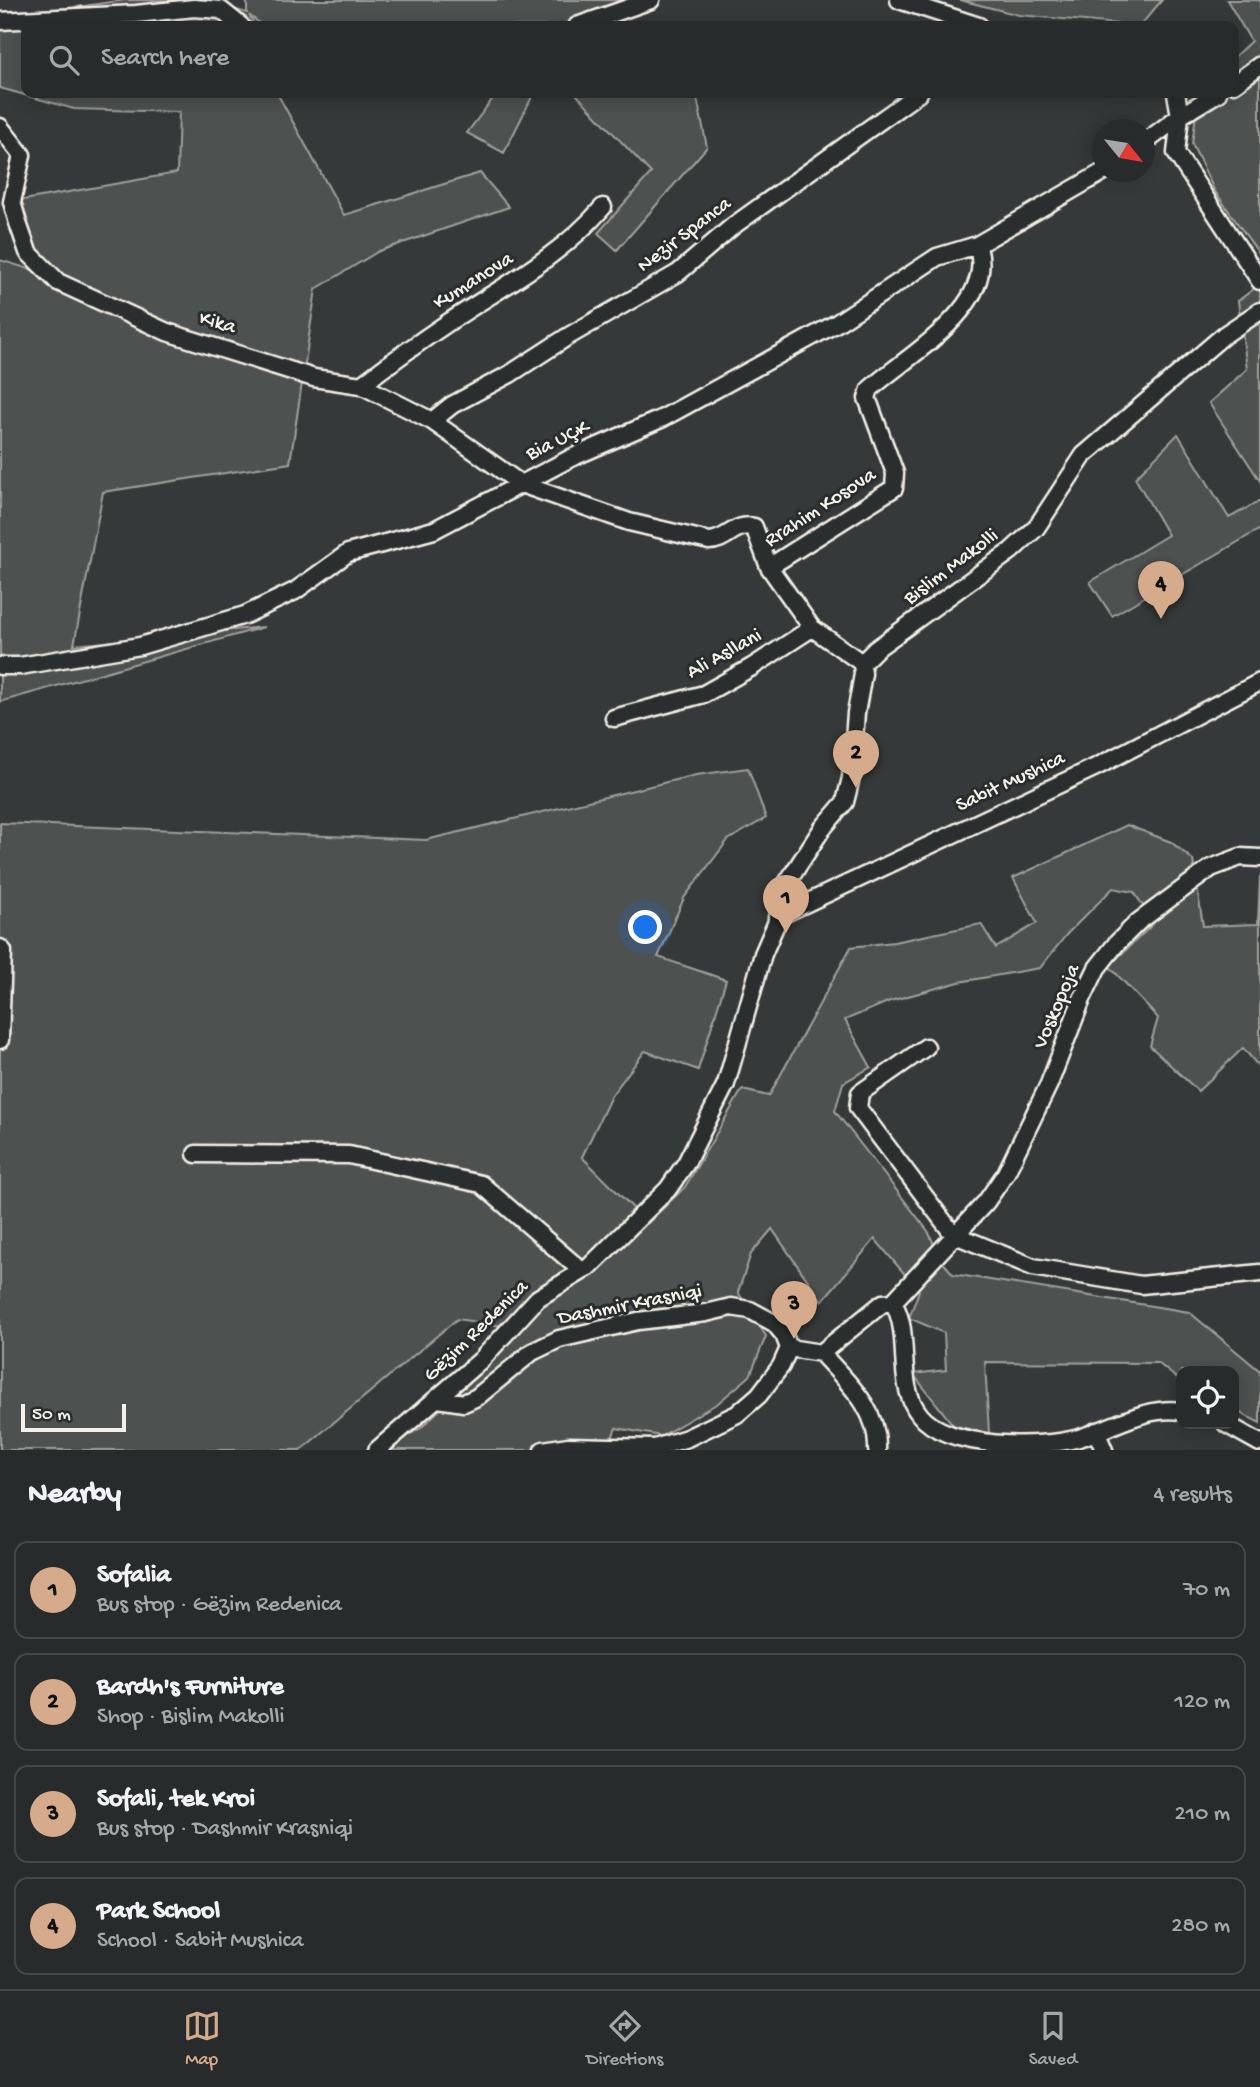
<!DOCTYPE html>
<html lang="en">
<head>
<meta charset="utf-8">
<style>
  :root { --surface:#282b2b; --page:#303333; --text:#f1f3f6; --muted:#a5a7a9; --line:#444747; --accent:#d6ab8b }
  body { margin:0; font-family:"Gochi Hand",sans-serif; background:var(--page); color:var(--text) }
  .controls { position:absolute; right:21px; bottom:21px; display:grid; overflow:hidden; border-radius:14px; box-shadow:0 4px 18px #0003 }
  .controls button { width:63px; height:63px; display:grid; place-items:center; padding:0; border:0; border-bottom:2px solid var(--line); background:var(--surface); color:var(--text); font:35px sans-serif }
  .compass { position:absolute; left:1092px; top:119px; width:63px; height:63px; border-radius:50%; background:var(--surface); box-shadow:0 4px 18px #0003; rotate:120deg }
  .scale { position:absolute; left:21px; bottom:18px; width:105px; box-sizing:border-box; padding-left:7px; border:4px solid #f4f1e8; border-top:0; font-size:19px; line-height:24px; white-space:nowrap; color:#f4f1e8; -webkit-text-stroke:5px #2a2d2e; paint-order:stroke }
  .you { position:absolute; left:646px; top:928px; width:24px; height:24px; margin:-18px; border:5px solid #fff; border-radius:50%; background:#1a73e8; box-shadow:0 0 0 10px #1a73e833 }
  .badge { display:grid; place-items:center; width:46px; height:46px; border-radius:50%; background:var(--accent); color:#111; font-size:23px; font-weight:700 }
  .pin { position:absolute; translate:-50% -58px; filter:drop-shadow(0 2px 4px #0008) }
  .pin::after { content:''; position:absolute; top:37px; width:24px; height:21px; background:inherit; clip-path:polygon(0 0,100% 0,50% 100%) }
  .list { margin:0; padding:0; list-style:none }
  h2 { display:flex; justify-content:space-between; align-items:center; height:91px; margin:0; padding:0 28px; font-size:30px }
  h2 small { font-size:23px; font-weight:400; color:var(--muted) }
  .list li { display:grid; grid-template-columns:46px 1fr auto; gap:21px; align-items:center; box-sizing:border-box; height:98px; margin:0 14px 14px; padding:0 14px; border:2px solid var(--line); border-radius:14px }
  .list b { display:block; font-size:26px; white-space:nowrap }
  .list p { margin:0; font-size:23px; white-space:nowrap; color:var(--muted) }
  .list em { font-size:23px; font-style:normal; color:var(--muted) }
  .icon { flex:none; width:38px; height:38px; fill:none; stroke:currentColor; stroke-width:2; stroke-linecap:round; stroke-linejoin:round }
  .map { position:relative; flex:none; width:1260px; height:1450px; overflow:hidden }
  .search { position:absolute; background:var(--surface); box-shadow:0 4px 18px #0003; left:21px; right:21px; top:21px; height:77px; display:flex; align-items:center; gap:18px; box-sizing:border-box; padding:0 24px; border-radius:14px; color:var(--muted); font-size:26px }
  .sheet { height:539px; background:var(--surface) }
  nav { display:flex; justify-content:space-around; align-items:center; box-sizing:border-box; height:98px; border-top:2px solid var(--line); background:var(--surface); font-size:19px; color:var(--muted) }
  nav a { display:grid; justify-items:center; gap:4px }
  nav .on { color:var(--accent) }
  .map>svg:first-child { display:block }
  .green { fill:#4e514f; stroke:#a1a19c; stroke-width:2 }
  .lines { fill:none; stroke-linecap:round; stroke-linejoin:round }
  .minor-casing { stroke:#f4f1e8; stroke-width:21 }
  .minor { stroke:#2a2d2e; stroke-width:16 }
  .labels { text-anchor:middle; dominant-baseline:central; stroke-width:6; stroke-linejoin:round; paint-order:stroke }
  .street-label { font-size:21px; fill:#f4f1e8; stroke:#2a2d2e }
</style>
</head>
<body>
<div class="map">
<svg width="1260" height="1450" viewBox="0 0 1260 1450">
  <rect width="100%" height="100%" fill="#363939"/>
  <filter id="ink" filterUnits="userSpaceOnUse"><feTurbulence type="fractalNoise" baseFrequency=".0143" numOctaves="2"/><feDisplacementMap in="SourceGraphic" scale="14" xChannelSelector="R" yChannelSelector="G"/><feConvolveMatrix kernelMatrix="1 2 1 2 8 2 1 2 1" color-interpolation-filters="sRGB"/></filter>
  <g filter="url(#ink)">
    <path class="green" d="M125,0h77l45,13v-13h382l-46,26h-320l-14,-11 6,11h-229v67h251l67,122 136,-42 29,34 -130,44 -63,38 -26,174 -187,29 -29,153 190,-18 -264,75v-442l46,14 -34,-72 165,-29 2,-61 -105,-3 -74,-21v-70z
      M960,0h202l-22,26 -121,-11z
      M1227,0h33v255l-46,-65 -22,-46 7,-51h35v-36l17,-16z
      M497,93h37l-30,60 -37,-20z
      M575,93h121l11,54 -90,103 -19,-17 53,-60z
      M1260,284v197l-51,-78 38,-34 -9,-68z
      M1178,434l51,84 31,-17v28l-148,87 -22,-34 78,-47 -33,-57z
      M748,768l18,50 -38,22 -44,58 -26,59 68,23 -28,90 -53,-19 -34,45 -29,61 66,66 37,-36 57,-97 27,6 82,-149 43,-5 87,-18 15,24 41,-25 -24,-45 114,-53 44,17 22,18 10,66 55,-2 2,-47v191l-17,-20 -45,43 -48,-45 8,-28 -49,-52 45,-43 -20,-31 -21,-4 -46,46 -27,34 -81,14 -69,19 -45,19 26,47 -28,16 -8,28 93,120 13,29 12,14 236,38 71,59v52l-26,-13v-39h-53v11l-23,-19 -173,-1 4,71 -35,-7 -41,-52 33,-4 -2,-37 -35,-15 10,-27 -44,-52 -53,62 -50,-72 -21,25 -13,38 28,44 -16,40 -32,27 -57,33 -45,-8 -9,22h-225l39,-22 101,-99 -65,-10 -156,131h-301v-627l426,17 270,-65z"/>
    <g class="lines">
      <g class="minor-casing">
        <path id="minor" d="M899,0l80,26
          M0,21l136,-7 58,-6 27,2 20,16
          M577,26l74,-26
          M1234,84l26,-19
          M1176,93l4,23 -4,37 84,128
          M0,127l22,28 -10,47 6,21 10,29 30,30 109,50 147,46 47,7 71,36 89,63 108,38 80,19c18,0 26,-19 45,-14l15,40 43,61 50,35
          M1144,143l36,-27 38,-23
          M361,385c29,-22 58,-43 88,-63 54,-36 111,-65 154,-115
          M432,421l20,-16 58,-31 57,-37 111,-64 55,-47 186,-133
          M769,567l125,-79 1,-15 -28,-75 3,-9c36,-33 130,-84 107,-144
          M0,666h20l120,-20 105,-31 50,-24 53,-38 86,-23 137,-72 92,-40 174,-95 100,-66 40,-12 126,-73
          M614,718l90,-24 48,-27 60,-39
          M777,917l321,-151 162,-84
          M0,948l3,3 -3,89
          M926,1047l-66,46 -2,15 95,126 80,33 108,18 119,-12
          M196,1154l153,1 132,29 101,87
          M893,1302c20,34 1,81 27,113 27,34 120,34 159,23 34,-10 66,-32 102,-27
          M789,1348l32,5 62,-50 10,-1 93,-100 20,-29 43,-89 33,-85 15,-31 19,-24 22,-22 73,-54 29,-11 20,1
          M821,1353c26,29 58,56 56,97
          M438,1399l26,4 13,-6 55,-45 27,-13 79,-18 68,-8 25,-6 19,3 24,13 10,12 5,13
          M1226,1424l34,19
          M1096,1431l8,19
          M377,1450l104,-90 57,-62 51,-31 79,-78 18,-26 40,-79 37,-130 13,-30 7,-35 39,-60 23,-27 6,-24 5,-65 7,-39 -1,-11 14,-14 135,-98 25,-23 48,-73 140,-120 36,-24
          M543,1450l25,-4 87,2 32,-10 50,-24 22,-19 22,-29 8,-18"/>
      </g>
      <use href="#minor" class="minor"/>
    </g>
  </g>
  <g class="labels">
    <g class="street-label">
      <text transform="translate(685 236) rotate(-37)">Nezir Spanca</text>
      <text transform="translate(474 282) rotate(-32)">Kumanova</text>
      <text transform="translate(217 324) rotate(16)">Kika</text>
      <text transform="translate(558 442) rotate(-26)">Bia UÇK</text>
      <text transform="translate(821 509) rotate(-33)">Rrahim Kosova</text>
      <text transform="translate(952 568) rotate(-37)">Bislim Makolli</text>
      <text transform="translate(725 655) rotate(-29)">Ali Asllani</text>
      <text transform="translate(1011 783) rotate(-25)">Sabit Mushica</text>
      <text transform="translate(1058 1007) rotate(-67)">Voskopoja</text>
      <text transform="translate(630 1306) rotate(-11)">Dashmir Krasniqi</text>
      <text transform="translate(477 1332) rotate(-44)">Gëzim Redenica</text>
    </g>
  </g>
</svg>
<div class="controls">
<button><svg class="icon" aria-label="locate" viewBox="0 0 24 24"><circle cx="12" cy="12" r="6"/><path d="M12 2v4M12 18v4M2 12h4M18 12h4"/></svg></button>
</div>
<svg class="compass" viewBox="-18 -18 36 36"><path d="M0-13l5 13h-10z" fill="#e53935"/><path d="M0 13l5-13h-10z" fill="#a5a7a9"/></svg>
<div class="scale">50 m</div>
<div class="you"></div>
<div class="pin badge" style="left:786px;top:933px">1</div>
<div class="pin badge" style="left:856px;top:788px">2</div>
<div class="pin badge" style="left:794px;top:1339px">3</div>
<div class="pin badge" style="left:1161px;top:619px">4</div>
<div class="search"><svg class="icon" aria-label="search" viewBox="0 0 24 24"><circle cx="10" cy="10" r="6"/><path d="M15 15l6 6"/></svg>Search here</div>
</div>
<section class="sheet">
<h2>Nearby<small>4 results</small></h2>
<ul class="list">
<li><span class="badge">1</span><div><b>Sofalia</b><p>Bus stop · Gëzim Redenica</p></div><em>70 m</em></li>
<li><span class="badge">2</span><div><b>Bardh's Furniture</b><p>Shop · Bislim Makolli</p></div><em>120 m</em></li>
<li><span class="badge">3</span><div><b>Sofali, tek Kroi</b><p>Bus stop · Dashmir Krasniqi</p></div><em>210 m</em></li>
<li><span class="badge">4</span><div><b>Park School</b><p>School · Sabit Mushica</p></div><em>280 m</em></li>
</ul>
</section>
<nav>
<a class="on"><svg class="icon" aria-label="map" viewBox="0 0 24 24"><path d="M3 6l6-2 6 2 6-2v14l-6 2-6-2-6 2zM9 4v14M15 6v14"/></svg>Map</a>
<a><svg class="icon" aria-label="directions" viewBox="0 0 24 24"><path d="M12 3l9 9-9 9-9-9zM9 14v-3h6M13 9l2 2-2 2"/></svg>Directions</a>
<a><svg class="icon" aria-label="saved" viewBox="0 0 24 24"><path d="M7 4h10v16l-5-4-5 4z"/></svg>Saved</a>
</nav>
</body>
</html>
